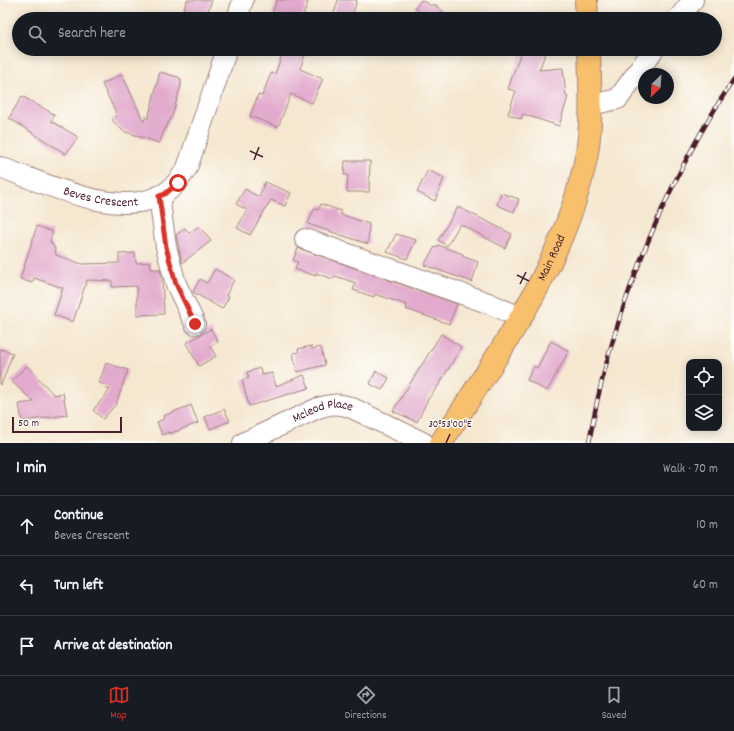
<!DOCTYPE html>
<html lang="en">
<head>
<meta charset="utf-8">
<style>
  :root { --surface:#171b24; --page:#20242c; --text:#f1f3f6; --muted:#9ea1a6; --line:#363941; --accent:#d93025 }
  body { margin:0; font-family:Dekko,sans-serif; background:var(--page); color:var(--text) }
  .controls { position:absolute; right:12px; bottom:12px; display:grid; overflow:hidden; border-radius:8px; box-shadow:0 2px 10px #0003 }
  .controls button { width:36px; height:36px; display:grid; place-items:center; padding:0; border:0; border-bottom:1px solid var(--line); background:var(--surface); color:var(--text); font:20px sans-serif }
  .compass { position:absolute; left:638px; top:68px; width:36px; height:36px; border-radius:50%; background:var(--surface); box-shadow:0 2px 10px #0003; rotate:205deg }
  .scale { position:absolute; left:12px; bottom:10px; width:110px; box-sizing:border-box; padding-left:4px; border:2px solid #4a1f2b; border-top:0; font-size:11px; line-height:14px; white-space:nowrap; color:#4a1f2b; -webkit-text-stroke:3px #fdfcf7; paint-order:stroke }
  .stop { position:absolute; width:12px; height:12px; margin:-9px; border:3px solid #d93025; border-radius:50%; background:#fff }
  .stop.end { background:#d93025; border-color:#fff; box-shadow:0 1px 4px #0008 }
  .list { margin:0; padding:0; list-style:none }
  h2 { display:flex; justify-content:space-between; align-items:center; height:52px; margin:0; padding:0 16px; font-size:17px }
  h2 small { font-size:13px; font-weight:400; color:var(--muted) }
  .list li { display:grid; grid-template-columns:26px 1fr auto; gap:12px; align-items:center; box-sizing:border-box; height:60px; padding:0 16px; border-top:1px solid var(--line) }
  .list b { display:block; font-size:15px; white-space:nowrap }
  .list p { margin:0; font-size:13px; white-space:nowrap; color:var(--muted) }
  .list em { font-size:13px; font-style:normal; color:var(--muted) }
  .icon { flex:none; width:22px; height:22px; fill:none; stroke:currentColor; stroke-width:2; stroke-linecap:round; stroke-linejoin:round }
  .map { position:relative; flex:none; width:734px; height:443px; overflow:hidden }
  .search { position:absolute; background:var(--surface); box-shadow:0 2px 10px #0003; left:12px; right:12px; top:12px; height:44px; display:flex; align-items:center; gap:10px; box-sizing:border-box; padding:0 14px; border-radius:22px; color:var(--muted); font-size:15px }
  .sheet { height:232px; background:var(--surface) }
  nav { display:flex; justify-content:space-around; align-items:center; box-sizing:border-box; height:56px; border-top:1px solid var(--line); background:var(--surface); font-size:11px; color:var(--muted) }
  nav a { display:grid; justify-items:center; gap:2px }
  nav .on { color:var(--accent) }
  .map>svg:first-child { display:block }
  .building { fill:#e2aacd }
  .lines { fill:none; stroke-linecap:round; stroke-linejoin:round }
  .minor-casing { stroke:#a0837e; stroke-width:22 }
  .major-casing { stroke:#a0837e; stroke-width:24 }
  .minor { stroke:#fff; stroke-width:20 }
  .major { stroke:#f8bf6c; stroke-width:22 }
  .rail-casing { stroke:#4a1f2b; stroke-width:4.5 }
  .rail { stroke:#fdfcf7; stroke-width:3; stroke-dasharray:9; stroke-linecap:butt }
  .route { stroke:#d93025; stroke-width:5 }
  .ticks { fill:none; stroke:#4a1f2b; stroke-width:1.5 }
  .labels { text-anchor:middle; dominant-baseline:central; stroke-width:3; stroke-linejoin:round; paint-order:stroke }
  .street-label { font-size:13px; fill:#4a1f2b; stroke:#fdfcf7 }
  .ticks-label { font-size:10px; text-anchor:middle; fill:#4a1f2b; stroke:#fdfcf7; stroke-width:3; stroke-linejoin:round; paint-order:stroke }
</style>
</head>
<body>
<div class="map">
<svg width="734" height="443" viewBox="0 0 734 443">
  <rect width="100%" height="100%" fill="#fdfcf7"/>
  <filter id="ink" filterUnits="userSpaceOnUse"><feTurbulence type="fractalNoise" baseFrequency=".025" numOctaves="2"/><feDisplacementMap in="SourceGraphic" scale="8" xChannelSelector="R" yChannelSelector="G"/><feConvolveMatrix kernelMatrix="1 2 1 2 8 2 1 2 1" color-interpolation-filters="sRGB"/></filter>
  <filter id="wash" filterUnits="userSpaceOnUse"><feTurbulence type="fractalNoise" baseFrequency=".012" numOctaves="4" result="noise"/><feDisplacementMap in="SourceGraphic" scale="16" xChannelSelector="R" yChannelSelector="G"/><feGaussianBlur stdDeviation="0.9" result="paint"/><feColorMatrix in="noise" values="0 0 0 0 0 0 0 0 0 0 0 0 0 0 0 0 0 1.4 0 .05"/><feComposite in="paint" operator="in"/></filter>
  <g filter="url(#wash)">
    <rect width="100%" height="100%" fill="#f5e7d0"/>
    <g id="blocks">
      <path class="building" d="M187,0h25l-7,19h-12l-11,-4z
        M277,0h25l6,2 -6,17h-27l1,-3 -4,-2z
        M338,0h19l-6,19h-11l-7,-2z
        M421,0l11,6 1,-2 20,15h-30l2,-3 -10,-8z
        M284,49h23l-7,20 23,10 -11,24 -21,-9 -13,33 -28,-11 8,-21 4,1 9,-23 4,1z
        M522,49h25l-8,21 24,-2 3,28 2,1 -9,29 -36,-12 -2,5 -13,-5 8,-23 -8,-2z
        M160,72l18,5 3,2v6l-9,31 -7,13 -6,14 -36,-12 -11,-11 5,-5 -15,-31 20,-10 22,48 2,-6 2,3z
        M22,96l33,19 -4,6 27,16 -12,17 -57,-36z
        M345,161h25l-1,31h-22l1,-17h-4z
        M428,170l16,8 -9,23 -18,-9z
        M265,182l26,11 -6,13 -14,-6 -21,35 -13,-7 10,-18 -11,-6 9,-15 14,8z
        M501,193l18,6 -5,13 -17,-7z
        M321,204l20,7 -1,3 29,10 -1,20 -60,-20 6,-15 4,1z
        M458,207l54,27 -7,14 -45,-24 -13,22 -9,-6z
        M37,226l16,6 -3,9 5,8 1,6 26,9 37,-1v-9l16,-1 1,10 15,-1v7h9l2,9 2,36 -27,1v-29l-25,1v-6l-25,-1 -14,42 -19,-7 9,-27 -29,-10 -2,5 -12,-4z
        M199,226l12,15 -29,22 -6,-28 9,-7 4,5z
        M396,234l20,6 -9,19 -20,-7z
        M438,245l25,9 -1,2 16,6 -6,20 -48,-17 11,-18 2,1z
        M298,248l159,56 -8,20 -43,-15 1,-4 -32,-11 -1,3 -21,-7 3,-7 -21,-7 -2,3 -17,-6v3l-21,-7 3,-7 -5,-2z
        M215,269l19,11 -8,15 3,2 -7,12 -29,-17 7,-13 7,4z
        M211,329l7,13 -8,4 6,10 -17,10 -13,-23z
        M441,334l20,13 -22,38 -11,14 -11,23 -24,-11z
        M551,341l18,10 -22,40 -20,-11 7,-14 3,2z
        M311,346l1,3 9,-2 4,18 -28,7 -4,-19 6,-1 -1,-3z
        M0,349l13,4 -12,32h-1z
        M106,363l22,7 -12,34 -13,15 -10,-9 17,-20 -5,-2 1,-3 -7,-2z
        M27,366l27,29 9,-2 4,22 -45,6 -3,-17 15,-2 -23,-21z
        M260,368l2,7 10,-2 4,13 28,-11 5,13 -60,18 -7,-26 7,-2 -2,-6z
        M376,371l13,7 -7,12 -12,-6z
        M191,405l7,18 -29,11v-2l-7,3 -5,-13 7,-3 -1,-3z
        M224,409l6,12 -20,8 -5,-12z"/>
    </g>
  </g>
  <g filter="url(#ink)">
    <use href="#blocks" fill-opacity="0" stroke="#a0837e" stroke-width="1"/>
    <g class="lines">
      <g class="minor-casing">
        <g id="minor">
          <path d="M237,19l6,-19"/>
          <path d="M678,19l15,-19"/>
          <path d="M590,105l28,-6 36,-50"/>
          <path id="s1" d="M0,167c44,16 121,54 165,26 10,-6 16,-16 22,-25l40,-119"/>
          <path d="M159,196l7,51 10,37 19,40"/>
          <path d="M305,239l183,64 32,14"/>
          <path id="s2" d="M243,443l75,-35c13,-4 21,-5 34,0l72,35"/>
        </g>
      </g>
      <g class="major-casing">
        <g id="major">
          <path d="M586,0l1,19"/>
          <path id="s3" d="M441,443c57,-90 124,-179 145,-285 7,-35 4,-73 3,-109"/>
        </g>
      </g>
      <use href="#minor" class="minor"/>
      <use href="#major" class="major"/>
      <g class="rail-casing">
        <path id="rail" d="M589,443c21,-125 75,-259 145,-364"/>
      </g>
      <use href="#rail" class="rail"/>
    </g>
  </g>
  <g class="lines" filter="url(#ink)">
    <path class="route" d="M178,183l-13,11 -6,2 7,51 10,37 19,40"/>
  </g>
  <path class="ticks" d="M250,151l13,6M254,160l5,-13M517,275l12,6M520,284l6,-12M446,443l4,-9"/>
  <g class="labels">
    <g class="street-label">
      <text stroke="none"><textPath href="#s1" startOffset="106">Beves Crescent</textPath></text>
      <text stroke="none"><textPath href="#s3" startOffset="216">Main Road</textPath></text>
      <text stroke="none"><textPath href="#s2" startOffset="87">Mcleod Place</textPath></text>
    </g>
  </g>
  <g class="ticks-label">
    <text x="450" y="427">30°53'00"E</text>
  </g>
</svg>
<div class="controls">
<button><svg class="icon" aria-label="locate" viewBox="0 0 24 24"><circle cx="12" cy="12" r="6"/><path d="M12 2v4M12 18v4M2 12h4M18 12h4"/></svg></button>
<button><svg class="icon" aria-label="layers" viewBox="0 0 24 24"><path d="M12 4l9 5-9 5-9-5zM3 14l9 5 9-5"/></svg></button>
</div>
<svg class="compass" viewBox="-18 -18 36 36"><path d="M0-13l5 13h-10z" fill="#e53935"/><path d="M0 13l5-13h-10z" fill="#9ea1a6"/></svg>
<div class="scale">50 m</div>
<div class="stop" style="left:178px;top:183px"></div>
<div class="stop end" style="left:195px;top:324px"></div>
<div class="search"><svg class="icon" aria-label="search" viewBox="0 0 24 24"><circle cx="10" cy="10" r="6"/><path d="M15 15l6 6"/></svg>Search here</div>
</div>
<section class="sheet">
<h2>1 min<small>Walk · 70 m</small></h2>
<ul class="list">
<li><svg class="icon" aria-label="ahead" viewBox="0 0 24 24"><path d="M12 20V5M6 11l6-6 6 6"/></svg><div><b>Continue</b><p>Beves Crescent</p></div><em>10 m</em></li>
<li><svg class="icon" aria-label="left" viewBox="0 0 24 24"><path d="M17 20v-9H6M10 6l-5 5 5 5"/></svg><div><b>Turn left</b></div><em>60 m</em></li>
<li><svg class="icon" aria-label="arrive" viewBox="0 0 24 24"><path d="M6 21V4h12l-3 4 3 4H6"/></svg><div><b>Arrive at destination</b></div></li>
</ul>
</section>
<nav>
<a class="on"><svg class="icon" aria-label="map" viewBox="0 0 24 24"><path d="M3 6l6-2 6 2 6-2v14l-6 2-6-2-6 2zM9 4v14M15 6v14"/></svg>Map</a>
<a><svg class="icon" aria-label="directions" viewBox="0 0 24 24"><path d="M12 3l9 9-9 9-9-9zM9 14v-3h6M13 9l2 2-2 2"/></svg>Directions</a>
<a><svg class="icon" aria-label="saved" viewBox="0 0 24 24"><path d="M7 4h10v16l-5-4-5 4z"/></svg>Saved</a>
</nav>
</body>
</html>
